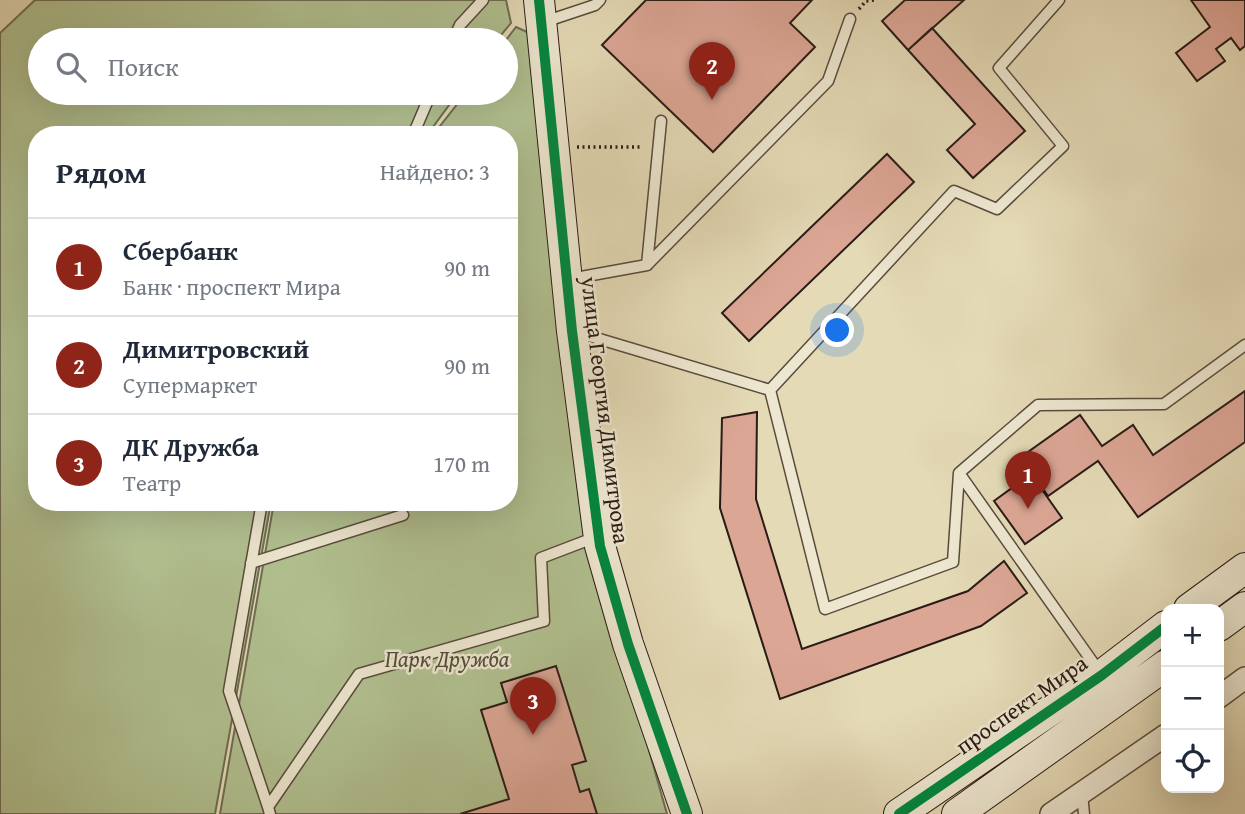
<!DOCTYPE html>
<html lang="ru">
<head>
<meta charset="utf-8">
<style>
  :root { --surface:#fff; --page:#f2f2f3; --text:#1f2937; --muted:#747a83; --line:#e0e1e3; --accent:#8f2418 }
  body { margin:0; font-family:"Gentium Book Plus",serif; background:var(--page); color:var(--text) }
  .controls { position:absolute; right:21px; bottom:21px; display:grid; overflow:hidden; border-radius:14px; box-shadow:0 7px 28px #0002 }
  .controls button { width:63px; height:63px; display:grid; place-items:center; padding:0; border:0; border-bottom:2px solid var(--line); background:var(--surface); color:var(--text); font:35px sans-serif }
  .you { position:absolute; left:838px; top:331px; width:24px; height:24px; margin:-18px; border:5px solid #fff; border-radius:50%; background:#1a73e8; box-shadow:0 0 0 10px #1a73e833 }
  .badge { display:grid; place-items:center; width:46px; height:46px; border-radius:50%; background:var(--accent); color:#fff; font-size:23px; font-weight:700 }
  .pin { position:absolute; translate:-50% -58px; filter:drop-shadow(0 2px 4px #0008) }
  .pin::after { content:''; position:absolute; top:37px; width:24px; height:21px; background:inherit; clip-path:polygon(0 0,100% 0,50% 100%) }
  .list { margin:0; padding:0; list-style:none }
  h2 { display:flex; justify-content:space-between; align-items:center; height:91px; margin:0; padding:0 28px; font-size:30px }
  h2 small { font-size:23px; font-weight:400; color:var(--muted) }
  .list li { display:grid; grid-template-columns:46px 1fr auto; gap:21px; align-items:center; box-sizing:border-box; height:98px; padding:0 28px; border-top:2px solid var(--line) }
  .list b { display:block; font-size:26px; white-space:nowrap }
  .list p { margin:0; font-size:23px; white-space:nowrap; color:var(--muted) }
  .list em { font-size:23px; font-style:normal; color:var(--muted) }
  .icon { flex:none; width:38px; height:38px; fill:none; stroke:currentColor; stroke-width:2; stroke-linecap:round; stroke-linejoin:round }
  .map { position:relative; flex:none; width:1245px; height:814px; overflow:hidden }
  .search { position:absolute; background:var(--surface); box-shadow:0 7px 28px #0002; left:28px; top:28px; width:490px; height:77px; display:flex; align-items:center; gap:18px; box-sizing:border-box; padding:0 24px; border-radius:38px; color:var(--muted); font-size:26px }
  .panel { position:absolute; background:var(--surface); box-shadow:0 7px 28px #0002; left:28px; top:126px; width:490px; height:385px; border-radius:28px }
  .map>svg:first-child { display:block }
  .green { fill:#b1c090; stroke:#6e6e53; stroke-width:2 }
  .building { fill:#dca695; stroke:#2b1b16; stroke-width:2 }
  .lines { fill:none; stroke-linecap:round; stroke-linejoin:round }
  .lane-casing { stroke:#594b3e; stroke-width:13 }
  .street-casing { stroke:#594b3e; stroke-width:24 }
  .secondary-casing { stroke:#2b1b16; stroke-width:32 }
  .path { stroke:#2b1b16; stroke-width:3.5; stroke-dasharray:2 3.5; stroke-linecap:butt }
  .lane { stroke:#ede7d0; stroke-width:10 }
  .street { stroke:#ede7d0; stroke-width:21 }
  .secondary { stroke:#ede7d0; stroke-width:30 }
  .cycleway-casing { stroke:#ede7d0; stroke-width:15 }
  .cycleway { stroke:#00873e; stroke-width:10 }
  .labels { text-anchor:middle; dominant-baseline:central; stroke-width:5; stroke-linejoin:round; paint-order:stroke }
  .street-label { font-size:23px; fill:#2b1b16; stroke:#ede7d0 }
  .park-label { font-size:23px; font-style:italic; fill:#534d3b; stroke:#ede7d0 }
</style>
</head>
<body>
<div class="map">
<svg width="1245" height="814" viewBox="0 0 1245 814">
  <rect width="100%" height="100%" fill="#e4dab6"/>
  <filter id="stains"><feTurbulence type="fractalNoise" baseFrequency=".00286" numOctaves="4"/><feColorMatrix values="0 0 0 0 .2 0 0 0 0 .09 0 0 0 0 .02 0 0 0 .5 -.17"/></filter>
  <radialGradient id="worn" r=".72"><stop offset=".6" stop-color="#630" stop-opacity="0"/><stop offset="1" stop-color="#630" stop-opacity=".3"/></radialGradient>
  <path class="green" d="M35,0h471l5,23 -14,17h-457v53h418l-31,42h-390v367h234l-56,312h-215v-781z
    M516,27l20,9 57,517 74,261h-447l54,-312h235v-367h-76l33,-42h40v-53z"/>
  <path class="building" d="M646,0h166l-22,23 25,24 -102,105 -111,-107z
    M905,0h59l-56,50 -26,-29z
    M1191,0h54v46l-5,4 -9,-12 -15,11 9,12 -28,20 -21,-28 34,-26z
    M932,28l93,103 -52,47 -26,-28 28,-26 -67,-74z
    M887,154l27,28 -165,159 -27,-28z
    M1245,391v51l-107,75 -40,-56 -50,35 -27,-39 59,-42 22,31 31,-21 20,30z
    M757,412l-1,87 46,150 166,-58 36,-30 23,32 -46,33 -201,73 -60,-191 2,-90z
    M1031,474l31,44 -37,26 -31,-43z
    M556,666l30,95 -14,4 8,27 9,-3 8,25h-137l49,-15 -28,-89 26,-8 -6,-19z"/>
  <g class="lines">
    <g class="lane-casing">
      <path id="lane" d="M544,22l51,-17 5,-5
        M453,40l7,-15 23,-25
        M413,135l18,-42
        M647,265l181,-184 22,-62
        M570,279l77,-14 14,-144
        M576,332l194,58 55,219 128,-47 6,-89 79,-68 126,-1 81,-59
        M770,390l184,-199 43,18 66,-63 -64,-78 60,-68
        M959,473l142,201
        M262,502l-33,189 39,116
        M251,563l152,-48
        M1082,794l2,20
        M270,814l-2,-7 91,-133 185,-53 -3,-63 55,-21"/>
    </g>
    <g class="street-casing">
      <path id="street" d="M1219,697l26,-19
        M1051,814l115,-79"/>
    </g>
    <g class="secondary-casing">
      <path id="secondary" d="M539,0l33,331 28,215 28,98 59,170
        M1189,609l56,-41
        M1219,626l26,-19
        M899,814l203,-139 64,-49
        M957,814l209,-149"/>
    </g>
    <path class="path" d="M859,9l7,-8 8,-1
      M577,147h66"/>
    <use href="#lane" class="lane"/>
    <use href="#street" class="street"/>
    <use href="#secondary" class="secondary"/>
    <g class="cycleway-casing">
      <path id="cycleway" d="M539,0l33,331 28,215 28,98 59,170
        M899,814l203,-139 64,-49"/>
    </g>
    <use href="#cycleway" class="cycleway"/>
  </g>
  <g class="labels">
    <g class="street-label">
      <text transform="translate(606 410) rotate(83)">улица Георгия Димитрова</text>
      <text transform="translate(1021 704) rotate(-35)">проспект Мира</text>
    </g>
    <g class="park-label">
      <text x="447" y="658">Парк Дружба</text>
    </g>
  </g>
  <rect width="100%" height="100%" filter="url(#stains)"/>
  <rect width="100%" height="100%" fill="url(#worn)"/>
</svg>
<div class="controls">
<button>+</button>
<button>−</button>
<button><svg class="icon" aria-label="locate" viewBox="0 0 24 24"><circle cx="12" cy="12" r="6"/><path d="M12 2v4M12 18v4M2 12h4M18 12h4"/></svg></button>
</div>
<div class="you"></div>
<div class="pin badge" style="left:1028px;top:509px">1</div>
<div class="pin badge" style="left:712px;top:100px">2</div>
<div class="pin badge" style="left:533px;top:735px">3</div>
<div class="search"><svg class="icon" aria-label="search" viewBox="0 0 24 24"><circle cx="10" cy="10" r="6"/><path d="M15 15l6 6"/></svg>Поиск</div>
<section class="panel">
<h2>Рядом<small>Найдено: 3</small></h2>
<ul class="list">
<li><span class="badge">1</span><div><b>Сбербанк</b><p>Банк · проспект Мира</p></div><em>90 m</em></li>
<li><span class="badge">2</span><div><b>Димитровский</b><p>Супермаркет</p></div><em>90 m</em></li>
<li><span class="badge">3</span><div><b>ДК Дружба</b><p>Театр</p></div><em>170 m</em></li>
</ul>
</section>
</div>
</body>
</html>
